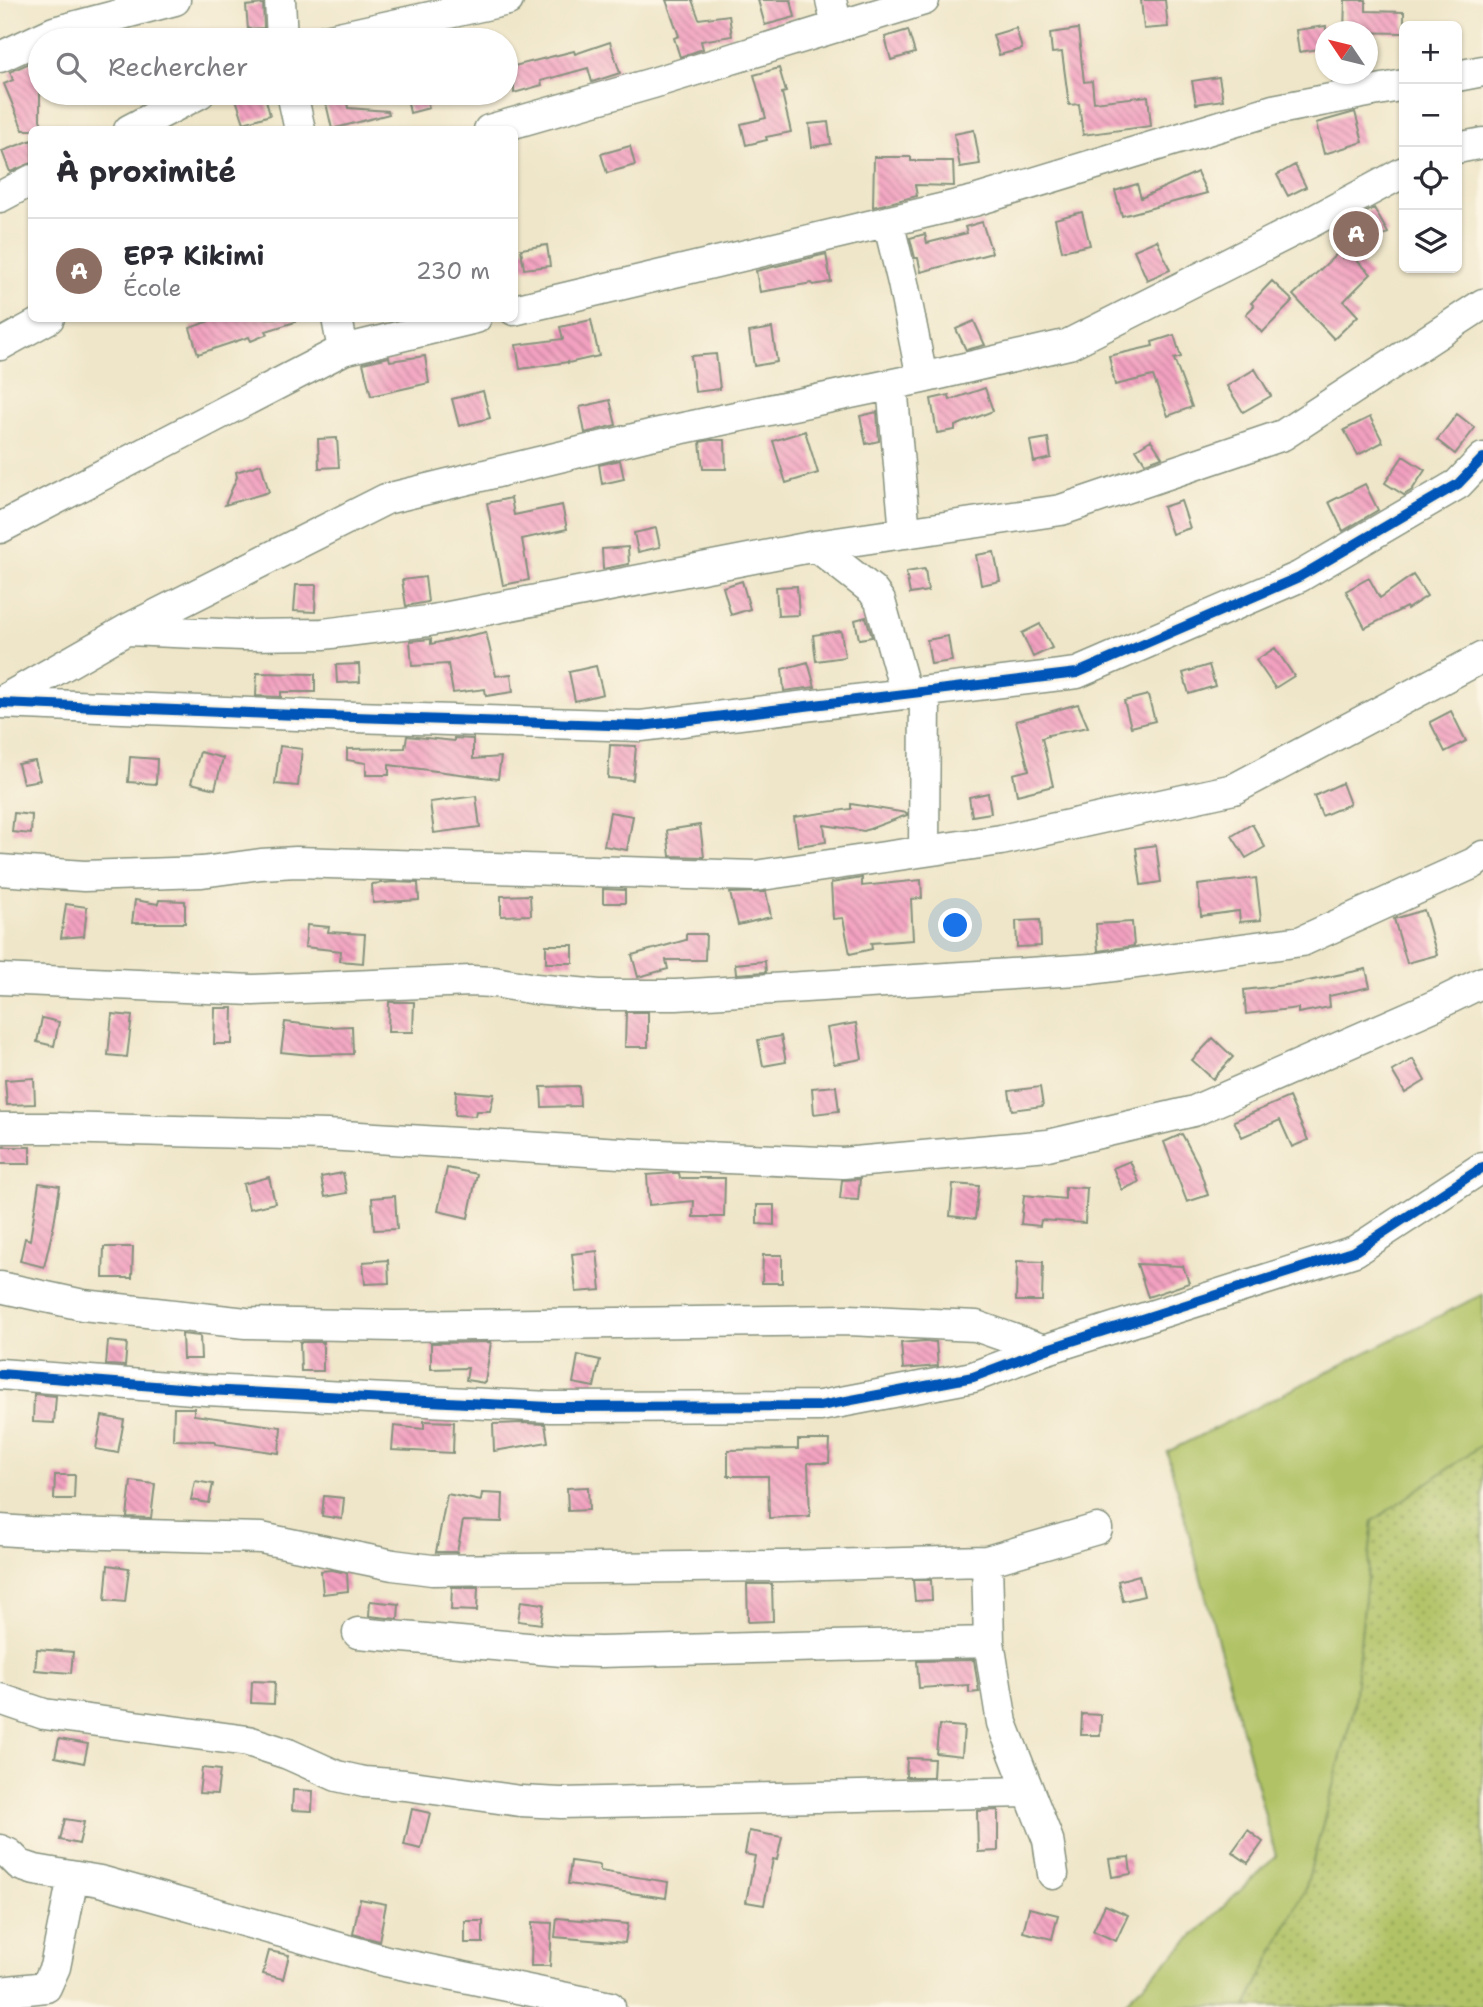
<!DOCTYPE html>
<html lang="fr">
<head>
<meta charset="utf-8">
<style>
  :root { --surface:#fff; --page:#f2f2f3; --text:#2b2b33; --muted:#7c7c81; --line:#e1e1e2; --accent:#d93025 }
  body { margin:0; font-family:"Shantell Sans",sans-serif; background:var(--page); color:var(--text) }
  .controls { position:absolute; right:21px; top:21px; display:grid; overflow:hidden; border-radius:10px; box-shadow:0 2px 5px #0004 }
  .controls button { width:63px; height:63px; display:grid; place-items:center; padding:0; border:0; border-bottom:2px solid var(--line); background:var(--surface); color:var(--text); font:35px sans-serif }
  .compass { position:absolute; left:1315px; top:21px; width:63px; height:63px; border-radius:50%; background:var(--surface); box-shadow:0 2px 5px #0004; rotate:305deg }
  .you { position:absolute; left:956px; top:926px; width:24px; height:24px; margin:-18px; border:5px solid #fff; border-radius:50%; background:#1a73e8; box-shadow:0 0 0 10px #1a73e833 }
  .badge { display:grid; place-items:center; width:46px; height:46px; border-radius:50%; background:var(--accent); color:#fff; font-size:23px; font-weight:700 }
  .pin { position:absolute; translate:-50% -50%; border:4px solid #fff; box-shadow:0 2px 7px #0006 }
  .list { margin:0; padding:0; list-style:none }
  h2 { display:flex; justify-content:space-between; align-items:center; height:91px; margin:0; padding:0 28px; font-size:30px }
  h2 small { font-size:23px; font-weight:400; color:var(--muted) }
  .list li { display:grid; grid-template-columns:46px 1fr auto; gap:21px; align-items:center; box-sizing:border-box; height:105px; padding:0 28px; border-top:2px solid var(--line) }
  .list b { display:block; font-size:26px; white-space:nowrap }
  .list p { margin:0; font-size:23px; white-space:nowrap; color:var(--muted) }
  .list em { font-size:23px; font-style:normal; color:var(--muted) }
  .icon { flex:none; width:38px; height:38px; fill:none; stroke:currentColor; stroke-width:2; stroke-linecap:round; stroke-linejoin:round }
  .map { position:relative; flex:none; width:1483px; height:2007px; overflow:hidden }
  .search { position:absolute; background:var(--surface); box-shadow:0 2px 5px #0004; left:28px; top:28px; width:490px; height:77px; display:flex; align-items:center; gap:18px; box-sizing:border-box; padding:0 24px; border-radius:38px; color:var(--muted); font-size:26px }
  .panel { position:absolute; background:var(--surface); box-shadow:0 2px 5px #0004; left:28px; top:126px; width:490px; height:196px; border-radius:10px }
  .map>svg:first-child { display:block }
  .green { fill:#b0c265; stroke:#68804c; stroke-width:2 }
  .garden { fill:url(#garden-dots); stroke:#68804c; stroke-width:2 }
  .building { fill:url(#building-back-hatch) }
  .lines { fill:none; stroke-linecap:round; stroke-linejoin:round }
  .minor-casing { stroke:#87927e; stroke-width:33 }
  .minor { stroke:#fff; stroke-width:30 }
  .cycleway-casing { stroke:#fcf5e5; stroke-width:15 }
  .cycleway { stroke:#0057b8; stroke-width:10 }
</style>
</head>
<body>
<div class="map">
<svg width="1483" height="2007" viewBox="0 0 1483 2007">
  <defs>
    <pattern id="garden-dots" width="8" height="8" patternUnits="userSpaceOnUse" patternTransform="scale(1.75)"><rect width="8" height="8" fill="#b0c265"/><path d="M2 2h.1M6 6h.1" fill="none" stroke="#8f9f54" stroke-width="1.8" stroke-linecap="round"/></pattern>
    <pattern id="building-back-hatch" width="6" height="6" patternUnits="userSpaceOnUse" patternTransform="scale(1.75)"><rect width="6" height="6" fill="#f3a1c0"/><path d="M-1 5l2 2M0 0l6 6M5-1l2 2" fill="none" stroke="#c4849d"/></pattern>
  </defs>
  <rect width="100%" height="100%" fill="#fcf5e5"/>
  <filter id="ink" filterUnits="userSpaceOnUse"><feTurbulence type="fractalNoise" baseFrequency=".0143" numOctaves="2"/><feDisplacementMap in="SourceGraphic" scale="14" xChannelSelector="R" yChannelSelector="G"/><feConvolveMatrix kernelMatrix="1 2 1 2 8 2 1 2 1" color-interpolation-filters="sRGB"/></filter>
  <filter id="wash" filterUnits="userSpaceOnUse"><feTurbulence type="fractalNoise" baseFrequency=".00686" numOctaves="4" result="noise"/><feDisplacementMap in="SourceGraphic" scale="28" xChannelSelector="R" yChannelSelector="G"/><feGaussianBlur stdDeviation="1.57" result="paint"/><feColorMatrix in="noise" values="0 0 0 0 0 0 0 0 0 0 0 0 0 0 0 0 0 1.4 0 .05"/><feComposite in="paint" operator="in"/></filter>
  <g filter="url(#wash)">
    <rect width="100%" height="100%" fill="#efe6c9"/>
    <path class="green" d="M1483,1294v158l-110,69 -20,191 -47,175 -60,120h-129l10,-7 149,-144 -109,-404z"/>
    <path class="garden" d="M1483,1444v563h-237l60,-120 47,-175 20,-191z"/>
    <g id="blocks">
      <path class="building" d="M666,0h26l7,19 30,-4 3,21 -31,5 2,8 -23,8 -6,-19 5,-2z
        M758,0h33l4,17 -30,8z
        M1141,0h24l3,27 -24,2z
        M1345,0h21v11l38,1v21l-60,-1z
        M263,4l1,24 -16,1 -2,-23z
        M1326,26v22l-27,4 -3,-22z
        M1016,28l6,21 -23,6 -6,-20z
        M1078,29l6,53 8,-1 2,21 54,-6 3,30 -68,9 -4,-31 -10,1 -7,-53 -10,1 -2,-20z
        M908,30l7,23 -24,7 -6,-23z
        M610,42l10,31 -28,9 -4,-14 -47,13 1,4 -28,8v-27l60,-15 1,3z
        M40,58v62l5,10h-22l-19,-46 9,-4 -3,-8z
        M779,68l7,24 -4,1 9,39 -25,5 1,3 -21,5 -5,-21 25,-6 -12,-43z
        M1219,77l4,23 -27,4 -4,-23z
        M234,93h30l6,22 -26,8z
        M406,93h19l4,15 -19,5z
        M346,98l2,10 40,3 1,3 -57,15 -6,-26z
        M1355,112l8,30 -39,12 -8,-31z
        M828,122l3,22 -19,3 -3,-23z
        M974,130l6,34 -20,3 -6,-33z
        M32,140v23l-22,9 -8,-21z
        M630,146l5,19 -28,8 -6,-19z
        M874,157h37v4h42l1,25 -39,-1 2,11 -44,11z
        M1295,165l11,22 -18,9 -11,-21z
        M1197,172l10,21 -85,23 -7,-25 22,-7 4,14z
        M1374,208l14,25 -17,9 -13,-25z
        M1082,212l8,33 -28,6 -7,-32z
        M982,222l10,31 -71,19 -3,-14h-3l-5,-20 15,-4 2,9 40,-10 -2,-6z
        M1157,240l13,30 -23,10 -13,-30z
        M547,245l3,21 -26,3 -3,-20z
        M1339,252l4,6 8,-3 20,19 -27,27 14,15 -24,23 -41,-44z
        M826,254l5,28 -18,3 -1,-2 -52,9 -4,-21z
        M1272,281l21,20 -31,32 -16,-19 8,-8 -3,-3z
        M217,318h77l1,4 -29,9 2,3 -17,7 -2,-4 -51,17 -8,-26z
        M591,320l8,36 -31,7v-1l-48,7 -4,-24 47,-6 -3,-12z
        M974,321l11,24 -19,5 -10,-21z
        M772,328l5,34 -23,4 -5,-34z
        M1174,335l7,22 -7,2 18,48 -24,9 -15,-40 -38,9 -6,-29 44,-10 -1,-4z
        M716,354l4,35 -25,3 -4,-36z
        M425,356l4,27 -58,13 -8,-33 26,-6 1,4z
        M1255,369l16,27 -28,16 -16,-26z
        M985,388l8,23 -38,15v4l-18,3 -6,-34 18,-4 1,5z
        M483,391l7,27 -31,8 -7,-27z
        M610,400l6,25 -31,8 -5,-26z
        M877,412l2,29 -13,3 -6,-28z
        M1457,414l18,14 -20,26 -18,-14z
        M1370,417l13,25 -25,13 -14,-25z
        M805,431l13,42 -32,10 -13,-42z
        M337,438l2,29 -20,1 -1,-29z
        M1048,438l3,20 -17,4 -4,-21z
        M711,440h14l1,29h-23l-3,-27z
        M1151,440l11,17 -17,6 -9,-14z
        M1403,456l22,14 -13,20 -8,5 -19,-12z
        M620,460l4,19 -22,5 -3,-19z
        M261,464l8,28 -44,13 12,-28 -1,-5z
        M1365,484l13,26 -35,21 -14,-29z
        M511,498l3,17 48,-10 5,24 -45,10 7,41 -26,5 -16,-82z
        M1181,501l9,27 -18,6 -9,-27z
        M656,528l4,19 -22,5 -4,-19z
        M628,547l1,17 -26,5 -1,-20z
        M994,552l6,29 -19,4 -5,-30z
        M925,569l3,22 -18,3 -4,-22z
        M1413,575l14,21 -20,13 -1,-2 -41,21 -19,-37 23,-13 11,20z
        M425,577l3,25 -22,4 -4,-26z
        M742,581l8,28 -19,6 -8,-28z
        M296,585h20l-1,27 -21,-1z
        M797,586l2,29 -21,1 -2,-29z
        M866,617l6,20 -13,2 -4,-19z
        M1040,624l12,24 -19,9 -11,-24z
        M841,631l4,26 -29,4 -3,-26z
        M486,632l10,44 15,-2 2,18 -27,4 -1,-7 -32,4 -5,-29 -36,2 -2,-25 21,-2v5z
        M948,636l4,25 -21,3 -4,-24z
        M1275,648l19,28 -19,12 -19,-28z
        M808,662l7,25 -31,4 -2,-22z
        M359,664l1,18 -23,1 -1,-18z
        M1209,665l6,21 -26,8 -6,-21z
        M596,666l7,28 -28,7 -6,-29z
        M257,673l58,1v18h-34v5l-25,-1z
        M1148,695l7,26 -24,6 -7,-26z
        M1078,704l10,23 -40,8v1l-6,2 11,48 -36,9 -4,-21 16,-4 -13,-49z
        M1451,711l15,30 -21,11 -15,-30z
        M407,736l47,5v-3l19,1v20l28,-2 -3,22 -109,-14v10h-23v-12l-19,-3v-11l58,-1z
        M610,745l26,1 -3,34 -25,-2z
        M280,746l22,3 -4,37 -23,-2z
        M200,752l23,6 -8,31 -24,-6z
        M130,757l27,2 -1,25 -28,-2z
        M35,761l5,19 -17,3 -5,-19z
        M1342,783l8,21 -28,12 -8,-20z
        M988,793l3,20 -19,3 -3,-19z
        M476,796l4,31 -46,6 -4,-31z
        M851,804l56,9v2l-43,16 -40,-6 2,17 -28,4 -4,-29 57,-8z
        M610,812l23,4 -6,34 -23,-4z
        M14,813l18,2 -1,19 -19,-2z
        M1252,824l13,23 -19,11 -14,-22z
        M700,825l4,32 -34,-1 -3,-26z
        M1156,845l5,37 -20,3 -5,-37z
        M862,878v8l59,-6 1,18 -11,1 2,41 -42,3 1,6 -22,5 -7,-36 -10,1 -2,-36z
        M1256,878l5,42 -21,2 -1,-11 -38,5 -3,-31z
        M393,882l25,1 1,17 -46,3 -1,-19z
        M603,889l22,1v13h-22z
        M766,892l5,25 -33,8 -8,-32z
        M530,895l1,20 -30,1v-20z
        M135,900l23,4 1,-4 26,1v22h-53z
        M66,904l21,3 -3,29 -23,2z
        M1424,910l13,45 -30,8 -13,-44z
        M1040,920l1,26 -24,1 -1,-26z
        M1132,922l2,24 -36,5 -2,-27z
        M307,925l22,2 -1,5 37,2 -2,29 -23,-2 1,-10 -36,-4z
        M686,934h20l-1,26h-39l2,9 -30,8 -6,-22 54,-15z
        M546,945h27v18h-27z
        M765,961l1,11 -30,2 -1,-10z
        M1366,969l4,18 -41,9 1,11 -32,6v-5l-52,6 -2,-24 50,-6z
        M389,1002h25l-1,30h-25z
        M215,1008h18l-1,36h-18z
        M626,1012h22v35h-23z
        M112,1014l20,2 -5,41 -19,-2z
        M42,1018l17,4 -5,24 -17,-4z
        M285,1022l43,5 24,-1 1,28 -43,1 -29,-3z
        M856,1023l6,36 -28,5 -7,-36z
        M781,1036l5,26 -23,4 -5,-26z
        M1213,1038l20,19 -20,22 -21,-19z
        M1413,1059l12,22 -20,12 -13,-22z
        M34,1078l1,26 -28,1 -2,-25z
        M579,1086l1,20 -38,1 -1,-20z
        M836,1086l3,25 -25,3 -2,-26z
        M1040,1087l3,19 -31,4 -3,-19z
        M456,1091l38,3 -4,17h-14l-1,5 -20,-1z
        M1289,1097l19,43 -16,7 -12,-27 -38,17 -8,-16z
        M1182,1134l16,30 10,31 -21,7 -23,-60z
        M0,1147h30v17h-30z
        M1130,1161l9,21 -17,8 -9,-22z
        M447,1168l30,6 -9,44 -30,-7z
        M343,1173l4,20 -22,4 -4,-20z
        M673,1173h6l1,5h45l-1,39h-31l1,-16 -45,4 -2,-30z
        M269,1177l6,26 -26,6 -6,-25z
        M860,1179l-2,21 -18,-1 2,-19z
        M39,1183l21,3 -6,38 -10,43 -24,-6 5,-23 5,2z
        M953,1184l26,2 -4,33 -25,-3z
        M1065,1187l22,1 -2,35 -44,-3 -1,6 -19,-2 3,-29 41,4z
        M395,1196l2,33 -23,1 -2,-32z
        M757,1205h17v20l-17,-1z
        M104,1247h29l-1,31h-29z
        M597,1251l4,39 -25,2 -4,-38z
        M763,1255h19v28h-20z
        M388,1260l1,23 -24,1 -2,-22z
        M1017,1261l26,1 -1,39h-26z
        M1137,1264l46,2 6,17 -41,14z
        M182,1334l18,2 1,23h-18z
        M108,1341l19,2 -2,23 -19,-1z
        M924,1341l12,1 2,24 -35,3 -2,-26z
        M300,1342h23v29h-22z
        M491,1342l-6,41 -19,-3 2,-12 -37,1v-26z
        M578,1355l22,5 -6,27 -21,-4z
        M34,1394l22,2 -2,27 -21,-1z
        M174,1408h20v7l87,12 -2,26 -64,-9v-3l-42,-1z
        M102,1416l22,4 -6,33 -22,-4z
        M424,1421l30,1 -1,31 -61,-3 2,-24 30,3z
        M523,1423l22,1 3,18 -54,9 -1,-27z
        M798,1440h32l-1,23h-21l2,53 -41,2 -1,-42h-40v-26l70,-1z
        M55,1475h20l-1,24h-20z
        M131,1481l24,3 -4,34 -24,-1z
        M195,1481l18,3 -4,19 -18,-3z
        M588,1487l1,23 -21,1 -1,-23z
        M482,1493l21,1 -1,28 -39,-1 -6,31h-21l11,-58 34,7z
        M324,1496l20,2 -2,21 -20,-3z
        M108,1565l21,3 -4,34 -20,-2z
        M332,1570l15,3 1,18 -25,3 -2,-23z
        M1139,1575l5,21 -21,5 -5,-20z
        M913,1580h18l1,20 -17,1z
        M747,1584h25l1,37 -25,1z
        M452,1587h26l-1,24 -26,-1z
        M370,1601l29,3 -1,15 -29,-3z
        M521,1601l23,3 -3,20 -23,-3z
        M37,1649l36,3 -2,21 -36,-3z
        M974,1660l5,32 -10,1v-8l-50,3 -2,-27z
        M252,1681l23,1 -1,22 -23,-1z
        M1082,1714l19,1 -1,20h-19z
        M939,1725l25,2 -2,29 -26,-3z
        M59,1739l29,5 -4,19 -29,-6z
        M907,1758l27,1 -1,18h-27z
        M202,1768l18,2 -3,24 -18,-1z
        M293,1790l20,1 -1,20 -20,-1z
        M412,1809l18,4 -9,36 -17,-4z
        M998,1810v41l-20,1 -1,-41z
        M65,1819l19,3 -5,22 -19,-4z
        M1248,1830l15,12 -15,21 -16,-11z
        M749,1831l33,6 -5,23 -4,-1 -9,46 -18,-3 9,-46 -10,-2z
        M1129,1857l2,17 -19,3 -3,-18z
        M571,1861l29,4v6l68,11 -2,16 -98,-14z
        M360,1899l26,5 -7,37 -26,-7z
        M1105,1905l23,10 -12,26 -23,-10z
        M1029,1908l29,7 -6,24 -29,-7z
        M557,1918l71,6 -3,19 -70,-6z
        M465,1921h18v22h-18z
        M532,1922l20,1 -2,43h-19z
        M269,1951l20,4 -6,24 -20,-5z"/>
    </g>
  </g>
  <g filter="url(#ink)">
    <use href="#blocks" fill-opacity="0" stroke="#87927e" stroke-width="2"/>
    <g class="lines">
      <g class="minor-casing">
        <path id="minor" d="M280,0l2,40
          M831,0l6,27
          M325,40l183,-40
          M0,57l54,-25 121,-32
          M1457,76l26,-5
          M292,93l8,37
          M129,130l71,-37
          M489,130l164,-47 271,-83
          M1457,148l26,-5
          M0,197l32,-17
          M888,221l15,62 19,95
          M514,310l460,-109 299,-91 131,-25
          M337,318l6,32
          M0,345l49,-27
          M892,385l13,148
          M0,528l343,-178 133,-32
          M816,546l56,44 8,11 26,93
          M128,630l114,5 81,-1 105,-13 388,-75 245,-36 222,-75 200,-131
          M0,702l126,-72 260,-131 264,-64 272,-57 147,-34 242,-122 93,-50
          M0,703l323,13 318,10 436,-53 222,-96 159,-93 25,-26
          M924,851l1,-159
          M0,870l84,6 118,-4 59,-8 35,-2 459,14 246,-36 233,-51 249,-132
          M0,979l253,11 218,-9 23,1 41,7 64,6h77l416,-26 210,-28 172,-78 9,-7
          M0,1128h56l271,7 310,19 206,9 205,-18 146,-34 242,-106 47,-23
          M0,1287l83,18 163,18 149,3 454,-6 127,6 68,24
          M0,1374l206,16 344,17 270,-1 153,-29 71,-27 311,-99 128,-84
          M0,1530l30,2 231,6 132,27 39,5 350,-4 205,-5 110,-32
          M987,1561l2,81 13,81 46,117 5,34
          M358,1633l204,18 38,1 389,-10
          M0,1699l44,15 204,27 40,13 49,22 27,6 41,3 115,16 41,2 468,-11
          M0,1850l9,4 11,11 15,5 65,11 286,80 224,46
          M0,1992l46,-5 9,-20 18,-90"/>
      </g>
      <use href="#minor" class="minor"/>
      <g class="cycleway-casing">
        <path id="cycleway" d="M0,703l323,13 318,10 436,-53 222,-96 159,-93 25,-26
          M0,1374l206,16 344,17 270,-1 153,-29 71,-27 311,-99 128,-84"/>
      </g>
      <use href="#cycleway" class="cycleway"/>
    </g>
  </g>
</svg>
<div class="controls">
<button>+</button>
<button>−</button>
<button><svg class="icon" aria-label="locate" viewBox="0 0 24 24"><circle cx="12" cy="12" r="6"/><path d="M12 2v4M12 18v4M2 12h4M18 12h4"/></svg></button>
<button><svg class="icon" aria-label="layers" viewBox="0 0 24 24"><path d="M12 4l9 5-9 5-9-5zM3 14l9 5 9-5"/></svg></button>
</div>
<svg class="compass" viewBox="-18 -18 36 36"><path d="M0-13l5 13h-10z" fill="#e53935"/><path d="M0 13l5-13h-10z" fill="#7c7c81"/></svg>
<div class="you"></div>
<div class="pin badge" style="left:1356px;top:234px;background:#8d6e63">A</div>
<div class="search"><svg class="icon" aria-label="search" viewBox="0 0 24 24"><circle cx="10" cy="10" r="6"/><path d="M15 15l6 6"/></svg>Rechercher</div>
<section class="panel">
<h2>À proximité<small></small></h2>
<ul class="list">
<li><span class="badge" style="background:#8d6e63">A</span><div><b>EP7 Kikimi</b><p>École</p></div><em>230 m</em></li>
</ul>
</section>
</div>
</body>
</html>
